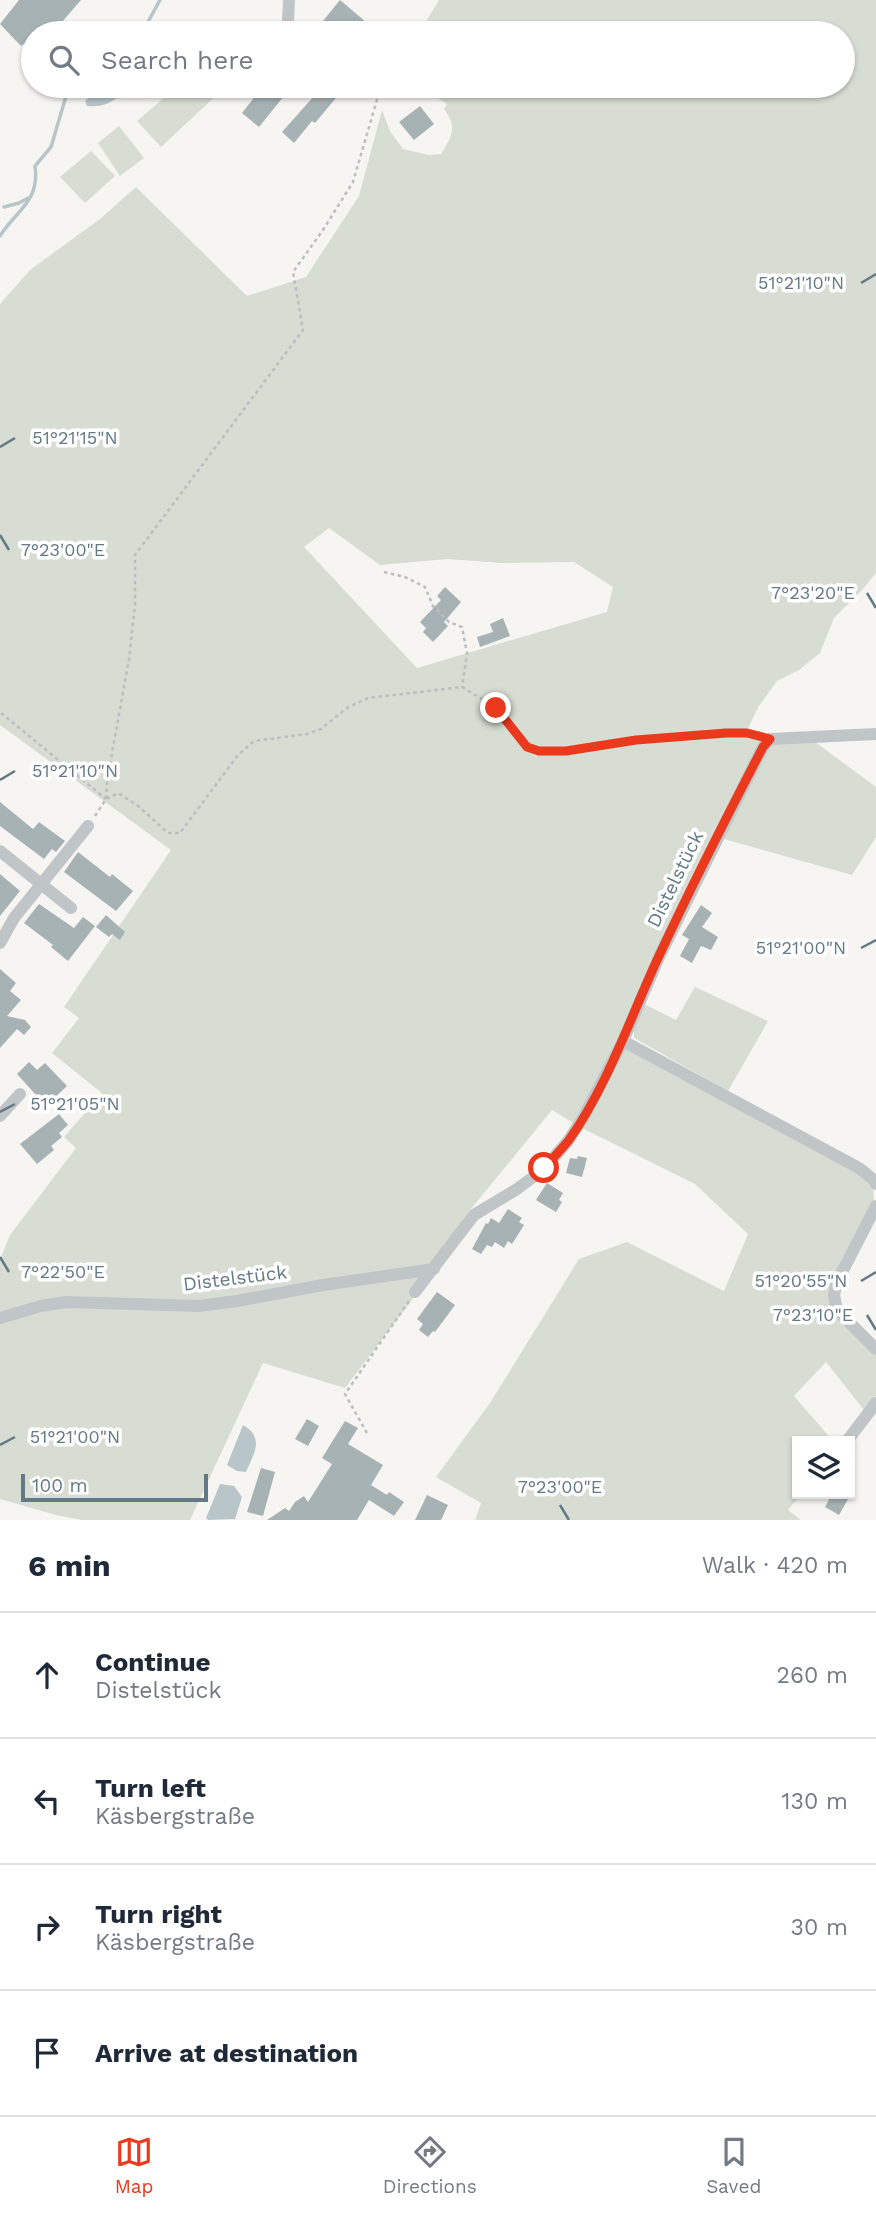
<!DOCTYPE html>
<html lang="en">
<head>
<meta charset="utf-8">
<style>
  :root { --surface:#fff; --page:#f6f6f7; --text:#1f2937; --muted:#747a83; --line:#e0e1e3; --accent:#ea391d }
  body { margin:0; font-family:"Work Sans",sans-serif; background:var(--page); color:var(--text) }
  .controls { position:absolute; right:21px; bottom:21px; display:grid; overflow:hidden; border-radius:0px; box-shadow:0 2px 5px #0004 }
  .controls button { width:63px; height:63px; display:grid; place-items:center; padding:0; border:0; border-bottom:2px solid var(--line); background:var(--surface); color:var(--text); font:35px sans-serif }
  .scale { position:absolute; left:21px; bottom:18px; width:187px; box-sizing:border-box; padding-left:7px; border:4px solid #637984; border-top:0; font-size:19px; line-height:24px; white-space:nowrap; color:#637984; -webkit-text-stroke:5px #fff; paint-order:stroke }
  .stop { position:absolute; width:21px; height:21px; margin:-16px; border:5px solid #ea391d; border-radius:50%; background:#fff }
  .stop.end { background:#ea391d; border-color:#fff; box-shadow:0 2px 7px #0008 }
  .list { margin:0; padding:0; list-style:none }
  h2 { display:flex; justify-content:space-between; align-items:center; height:91px; margin:0; padding:0 28px; font-size:30px }
  h2 small { font-size:23px; font-weight:400; color:var(--muted) }
  .list li { display:grid; grid-template-columns:46px 1fr auto; gap:21px; align-items:center; box-sizing:border-box; height:126px; padding:0 28px; border-top:2px solid var(--line) }
  .list b { display:block; font-size:26px; white-space:nowrap }
  .list p { margin:0; font-size:23px; white-space:nowrap; color:var(--muted) }
  .list em { font-size:23px; font-style:normal; color:var(--muted) }
  .icon { flex:none; width:38px; height:38px; fill:none; stroke:currentColor; stroke-width:2; stroke-linecap:round; stroke-linejoin:round }
  .map { position:relative; flex:none; width:876px; height:1520px; overflow:hidden }
  .search { position:absolute; background:var(--surface); box-shadow:0 2px 5px #0004; left:21px; right:21px; top:21px; height:77px; display:flex; align-items:center; gap:18px; box-sizing:border-box; padding:0 24px; border-radius:38px; color:var(--muted); font-size:26px }
  .sheet { height:595px; background:var(--surface) }
  nav { display:flex; justify-content:space-around; align-items:center; box-sizing:border-box; height:98px; border-top:2px solid var(--line); background:var(--surface); font-size:19px; color:var(--muted) }
  nav a { display:grid; justify-items:center; gap:4px }
  nav .on { color:var(--accent) }
  .map>svg:first-child { display:block }
  .green { fill:#d7ddd3; fill-rule:evenodd }
  .water { fill:#b8c6c9 }
  .lines { fill:none; stroke-linecap:round; stroke-linejoin:round }
  .stream { stroke:#b8c6c9; stroke-width:3.5 }
  .building { fill:#a7b2b5 }
  .path { stroke:#babec0; stroke-width:2.5; stroke-dasharray:3.5 3.5; stroke-linecap:butt }
  .minor { stroke:#c0c6c8; stroke-width:12 }
  .route { stroke:#ea391d; stroke-width:9 }
  .ticks { fill:none; stroke:#637984; stroke-width:2.5 }
  .labels { text-anchor:middle; dominant-baseline:central; stroke-width:7; stroke-linejoin:round; paint-order:stroke }
  .street-label { font-size:19px; fill:#637984; stroke:#fff }
  .ticks-label { font-size:18px; text-anchor:middle; fill:#637984; stroke:#fff; stroke-width:7; stroke-linejoin:round; paint-order:stroke }
</style>
</head>
<body>
<div class="map">
<svg width="876" height="1520" viewBox="0 0 876 1520">
  <rect width="100%" height="100%" fill="#f6f5f2"/>
  <path class="green" d="M439,0h437v573l-13,16 -29,29 -14,35 -21,17 -22,11 -18,25 -13,26 -110,7 -46,6 -1,3 47,-6 93,-7 18,-1 18,5 -146,302 -44,83 -23,-14 -86,105 -32,51 -196,34 -172,1 -66,15v-56l10,-25 66,-87 -12,-11 38,-44 -50,-40 27,-35 -15,-11 107,-157 -171,-125v-421l30,-34 70,-51 36,-32 111,109 59,-19 53,-81 23,-86 8,21 13,18 26,6 12,-1c11,-18 17,-26 3,-45l3,-5 -11,-7 8,-11h399v-53h-424zM329,528l51,37 67,-6 55,4 72,-1 39,25 -6,25 -190,56 -113,-121z
    M178,86h34l7,7 -58,54 -24,-26z
    M119,126l25,32 -24,18 -22,-33z
    M91,151l24,25 -30,27 -25,-26z
    M815,742l61,45v50l-24,38 -128,-36 43,-92 9,-4z
    M695,987l73,34 -40,70 -94,-53v-11l10,-23 32,16z
    M623,1047l233,123 17,14 1,19 -43,91 45,59v43l-12,14 -38,-48 -32,34 39,45h-36v53h4l-13,16 13,10h-326l6,-17 -45,-26 54,-74 89,-144 48,-17 97,49 24,-57 -53,-50 -113,-56z
    M432,1270l-17,26 -70,92 -82,-25 -73,157h-108l-26,-5 -56,-16v-180l42,-12h157z"/>
  <path class="water" d="M95,86h33c-9,14 -24,22 -41,20l-2,-5 7,-7z
    M243,1425c22,13 11,28 3,47l-9,-1 -10,-6z
    M220,1484l14,2 8,11 -7,22 -27,1 -2,-2z"/>
  <g class="lines">
    <path class="stream" d="M142,33l18,-33
      M4,207l15,-4 9,-5
      M0,236c16,-26 40,-34 35,-70l16,-19 16,-54 4,-7"/>
  </g>
  <path class="building" d="M19,0h62l-19,22 2,2 -8,9h-23v20l-10,-9 -2,2 -21,-22z
    M340,0l33,28 -4,5h-43l-8,-6z
    M263,86h29l-33,41 -17,-14z
    M323,86h23l-31,37 -3,-2 -18,22 -12,-11z
    M420,106l14,18 -20,16 -15,-18z
    M445,587l16,15 -17,20 4,4 -15,16 -10,-10 3,-4 -6,-6 21,-22 -4,-4z
    M503,618l7,18 -30,11 -3,-10 16,-5 -3,-8z
    M0,802l33,27 6,-7 26,19 -9,11 -4,-3 -8,10 -44,-33z
    M78,852l32,25 2,-3 21,17 -17,20 -52,-39z
    M0,874l20,17 -20,25z
    M39,904l35,24 9,-11 12,9 -27,35 -17,-14 2,-2 -29,-22z
    M701,905l11,8 -10,14 16,10 -7,13 -10,-4 -9,17 -12,-7 9,-17 -7,-4z
    M106,915l19,17 -5,8 -8,-6 -3,3 -13,-10z
    M0,969l16,14 -6,8 11,9 -14,16 18,4 6,7 -7,8 -7,-6 -17,19z
    M29,1062l8,8 8,-7 22,23 -21,20 -29,-32z
    M59,1114l9,11 -9,8 3,4 -11,9 3,4 -17,14 -17,-20z
    M578,1156l9,2 -5,19 -16,-4 4,-15 7,1z
    M547,1183l16,10 -4,7 3,2 -6,10 -20,-12z
    M508,1209l14,9 -3,4 5,3 -12,19 -4,-3 -4,7 -9,-6 -3,5 -5,-2 -6,9 -9,-5 14,-26 2,1 3,-6 8,5z
    M437,1292l18,13 -20,27 -2,-1 -5,6 -9,-7 4,-6 -6,-5z
    M307,1419l12,7 -11,20 -13,-7z
    M345,1421l13,7 -10,16 35,21 -12,20 16,10 2,-3 15,10 -10,14 -25,-16 -12,20h-90l18,-12 4,3 6,-9 9,-6 4,6 24,-38 -10,-6z
    M261,1468l14,4 -12,44 -16,-4z
    M832,1494h19l-12,21 -14,-8z
    M427,1495l21,10 -7,15h-26z"/>
  <g class="lines">
    <path class="path" d="M384,572l21,5 20,10 8,19 16,16 13,5 5,26 -5,34
      M462,687l35,21 30,39 12,5 27,-1 70,-11 90,-7h21l10,2
      M1,713l105,86
      M106,799l1,-18 22,-122 6,-55v-49l168,-225 -10,-58 30,-42 30,-48 28,-96
      M95,816l11,-17 12,-6 19,12 31,28h12l58,-78 16,-14 53,-7 14,-5 26,-21 21,-10 94,-11
      M367,1433l-22,-39 64,-93"/>
    <path class="minor" d="M289,0l-1,21 4,12
      M0,851l71,57
      M0,943l14,-25 74,-92
      M623,1041l236,127 15,12 2,4
      M0,1116l20,-22
      M876,1206l-39,76 -3,13 3,15 39,39
      M415,1292l59,-77 43,-26 27,-20 24,-28 15,-23 40,-77 37,-86 103,-208 7,-8 106,-5
      M0,1318l41,-12 25,-4 133,4 38,-5 86,-16 111,-16
      M847,1441l29,-38"/>
  </g>
  <g class="lines">
    <path class="route" d="M496,708l31,39 12,4h27l70,-11 90,-7h21l23,6 -7,8c-36,69 -72,140 -105,211 -28,60 -50,127 -89,182 -8,10 -17,19 -25,28"/>
  </g>
  <path class="ticks" d="M861,283l15,-9M0,447l15,-9M0,535l9,15M867,593l9,15M0,780l15,-9M861,948l15,-8M0,1112l15,-8M0,1257l9,15M861,1281l15,-9M867,1315l9,15M0,1445l15,-8M560,1505l9,15"/>
  <g class="labels">
    <g class="street-label">
      <text transform="translate(675 879) rotate(-64)">Distelstück</text>
      <text transform="translate(235 1278) rotate(-7)">Distelstück</text>
    </g>
  </g>
  <g class="ticks-label">
    <text x="801" y="289">51°21'10"N</text>
    <text x="75" y="444">51°21'15"N</text>
    <text x="63" y="556">7°23'00"E</text>
    <text x="813" y="599">7°23'20"E</text>
    <text x="75" y="777">51°21'10"N</text>
    <text x="801" y="954">51°21'00"N</text>
    <text x="75" y="1110">51°21'05"N</text>
    <text x="63" y="1278">7°22'50"E</text>
    <text x="801" y="1287">51°20'55"N</text>
    <text x="813" y="1321">7°23'10"E</text>
    <text x="75" y="1443">51°21'00"N</text>
    <text x="560" y="1493">7°23'00"E</text>
  </g>
</svg>
<div class="controls">
<button><svg class="icon" aria-label="layers" viewBox="0 0 24 24"><path d="M12 4l9 5-9 5-9-5zM3 14l9 5 9-5"/></svg></button>
</div>
<div class="scale">100 m</div>
<div class="stop" style="left:544px;top:1168px"></div>
<div class="stop end" style="left:496px;top:708px"></div>
<div class="search"><svg class="icon" aria-label="search" viewBox="0 0 24 24"><circle cx="10" cy="10" r="6"/><path d="M15 15l6 6"/></svg>Search here</div>
</div>
<section class="sheet">
<h2>6 min<small>Walk · 420 m</small></h2>
<ul class="list">
<li><svg class="icon" aria-label="ahead" viewBox="0 0 24 24"><path d="M12 20V5M6 11l6-6 6 6"/></svg><div><b>Continue</b><p>Distelstück</p></div><em>260 m</em></li>
<li><svg class="icon" aria-label="left" viewBox="0 0 24 24"><path d="M17 20v-9H6M10 6l-5 5 5 5"/></svg><div><b>Turn left</b><p>Käsbergstraße</p></div><em>130 m</em></li>
<li><svg class="icon" aria-label="right" viewBox="0 0 24 24"><path d="M7 20v-9h11M14 6l5 5-5 5"/></svg><div><b>Turn right</b><p>Käsbergstraße</p></div><em>30 m</em></li>
<li><svg class="icon" aria-label="arrive" viewBox="0 0 24 24"><path d="M6 21V4h12l-3 4 3 4H6"/></svg><div><b>Arrive at destination</b></div></li>
</ul>
</section>
<nav>
<a class="on"><svg class="icon" aria-label="map" viewBox="0 0 24 24"><path d="M3 6l6-2 6 2 6-2v14l-6 2-6-2-6 2zM9 4v14M15 6v14"/></svg>Map</a>
<a><svg class="icon" aria-label="directions" viewBox="0 0 24 24"><path d="M12 3l9 9-9 9-9-9zM9 14v-3h6M13 9l2 2-2 2"/></svg>Directions</a>
<a><svg class="icon" aria-label="saved" viewBox="0 0 24 24"><path d="M7 4h10v16l-5-4-5 4z"/></svg>Saved</a>
</nav>
</body>
</html>
